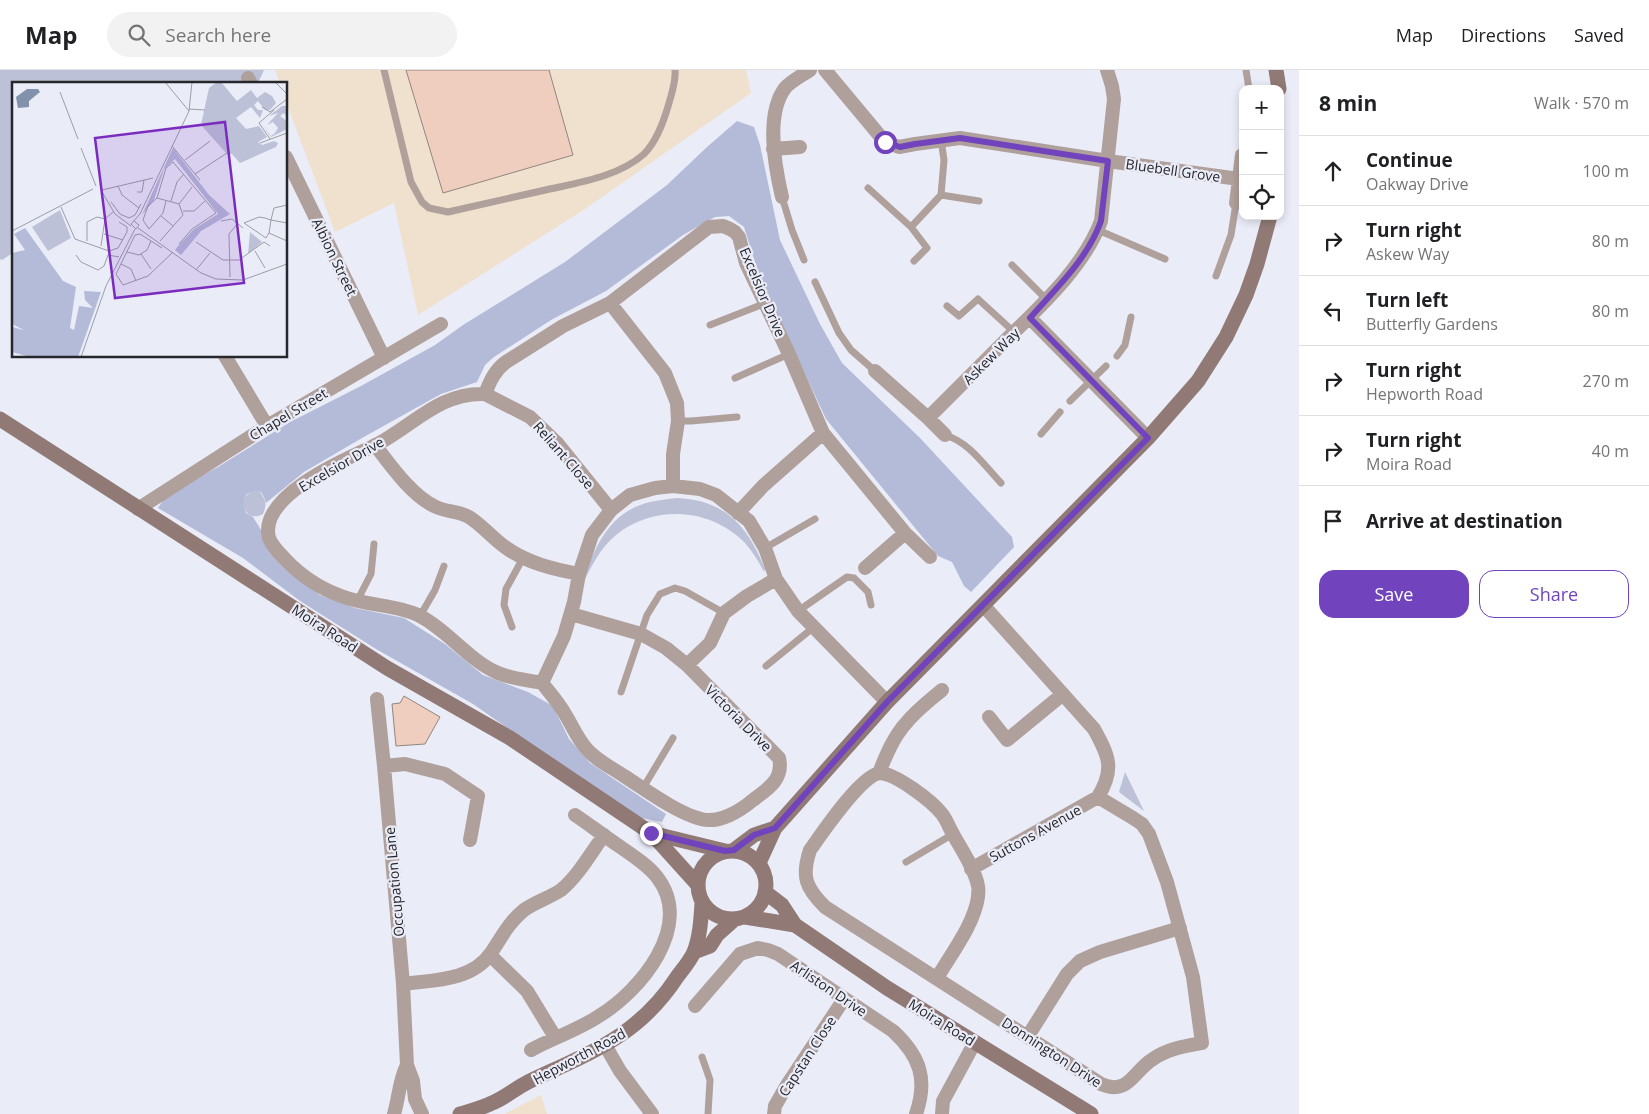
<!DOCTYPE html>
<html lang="en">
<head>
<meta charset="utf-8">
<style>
  :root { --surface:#fff; --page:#f2f2f2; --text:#202124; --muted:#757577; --line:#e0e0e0; --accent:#7144bd }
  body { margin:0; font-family:"Open Sans",sans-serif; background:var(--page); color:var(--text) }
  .controls { position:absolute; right:15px; top:15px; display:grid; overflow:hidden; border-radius:10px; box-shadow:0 2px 8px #0003 }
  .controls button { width:45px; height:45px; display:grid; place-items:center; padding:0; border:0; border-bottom:1px solid var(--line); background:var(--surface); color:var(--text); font:25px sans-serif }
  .stop { position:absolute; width:15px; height:15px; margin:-11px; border:4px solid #7144bd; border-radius:50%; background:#fff }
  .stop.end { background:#7144bd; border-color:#fff; box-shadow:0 1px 5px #0008 }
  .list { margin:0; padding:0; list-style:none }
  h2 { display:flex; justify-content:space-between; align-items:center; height:65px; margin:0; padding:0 20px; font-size:21px }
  h2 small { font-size:16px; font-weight:400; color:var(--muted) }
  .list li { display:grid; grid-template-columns:32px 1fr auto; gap:15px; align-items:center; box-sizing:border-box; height:70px; padding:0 20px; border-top:1px solid var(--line) }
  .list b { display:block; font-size:19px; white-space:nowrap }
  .list p { margin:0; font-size:16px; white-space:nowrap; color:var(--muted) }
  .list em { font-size:16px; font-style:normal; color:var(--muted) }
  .actions { display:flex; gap:10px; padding:15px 20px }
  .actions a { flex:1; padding:11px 0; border:1px solid var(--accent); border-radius:15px; text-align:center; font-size:18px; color:var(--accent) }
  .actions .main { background:var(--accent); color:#fff }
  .icon { flex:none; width:28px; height:28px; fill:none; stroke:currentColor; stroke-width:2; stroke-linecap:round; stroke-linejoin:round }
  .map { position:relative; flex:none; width:1299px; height:1044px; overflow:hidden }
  header { display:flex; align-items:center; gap:30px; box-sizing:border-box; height:70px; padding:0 25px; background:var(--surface); border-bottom:1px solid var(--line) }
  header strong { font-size:24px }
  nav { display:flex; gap:28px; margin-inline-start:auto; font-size:18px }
  .search { width:350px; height:45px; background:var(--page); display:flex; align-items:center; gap:12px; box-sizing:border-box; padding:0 18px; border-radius:28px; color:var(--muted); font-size:19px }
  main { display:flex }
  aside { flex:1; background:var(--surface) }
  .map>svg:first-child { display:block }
  .industrial { fill:#efe1ce }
  .green { fill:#bcc1d7 }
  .forest { fill:#b4bbd9 }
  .building { fill:#efcdbf; stroke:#928681 }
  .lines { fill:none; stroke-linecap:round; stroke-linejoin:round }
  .lane { stroke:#b0a09c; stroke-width:7 }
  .street { stroke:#b0a09c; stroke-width:14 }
  .secondary { stroke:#917a75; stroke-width:15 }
  .route { stroke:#7144bd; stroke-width:6 }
  .labels { text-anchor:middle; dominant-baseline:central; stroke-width:4.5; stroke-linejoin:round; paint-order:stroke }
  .street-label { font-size:14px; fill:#26272b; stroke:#eaecf8 }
  .inset-road { fill:none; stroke:#9c9da6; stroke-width:1 }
  .view { fill:#7b2cbf; fill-opacity:0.15; stroke:#7b2cbf; stroke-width:2.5 }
  .inset-edge { fill:none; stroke:#26272b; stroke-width:2.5 }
</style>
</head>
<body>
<header>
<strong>Map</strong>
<div class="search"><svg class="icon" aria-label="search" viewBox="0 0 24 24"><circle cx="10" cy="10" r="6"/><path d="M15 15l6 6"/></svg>Search here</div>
<nav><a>Map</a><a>Directions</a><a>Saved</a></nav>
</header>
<main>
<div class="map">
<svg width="1299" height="1044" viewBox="0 0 1299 1044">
  <rect width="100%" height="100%" fill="#eaecf8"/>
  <path class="industrial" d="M275,0h471l5,23 -169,118 -164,104 -24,-112 -59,29 -49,-130v-18h-6z
    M541,1025l6,19h-42l1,-1z"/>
  <path class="green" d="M0,0h264l-5,11 -5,3h-240v168l-12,8 -2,-1z
    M251,421l9,1c6,8 7,13 3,22 -13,7 -21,-3 -20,-15z
    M677,428c48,2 71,28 88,71l-1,3c-5,-10 -11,-20 -19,-29 -34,-35 -91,-39 -129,-8 -16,13 -25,32 -34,50 12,-37 26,-73 68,-83 9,-2 18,-3 27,-4z
    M1125,702l19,39 -25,-19z"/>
  <path class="forest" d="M737,51l17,6 6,18 20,95 40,84 22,39 78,75 92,99 2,10 -43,45 -7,-6 -12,-24 -14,-6 -112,-137 -67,-144 -15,-48 -15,-11 -14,1 -32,18 -77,56 -55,29 -57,37 -9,8 -8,17 -36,12 -79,44 -58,34 -38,31 -2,-6 -3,-5c-16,-3 -21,7 -15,21l7,4 29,47 38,31 35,13 49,10 41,26 38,31 45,17 25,14 16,33 21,24 76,51 -4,8 -21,-4 -86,-57 -82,-57 -97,-55 -76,-48 -57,-43 -85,-50 9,-14 51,-27 72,-45 71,-36 74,-41 28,-20 102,-63 102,-77 40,-38z"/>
  <path class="building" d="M406,0h143l24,85 -130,38z
    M404,626l36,21 -15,27 -29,2 -4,-42 8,-1z"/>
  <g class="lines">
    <path class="lane" d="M384,0l27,112 11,20 7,6 19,4c31,-7 62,-14 93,-21 34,-8 76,-13 103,-37 13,-13 20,-33 25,-51 3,-11 7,-21 6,-33
      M1246,0l3,19
      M868,118l43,39 30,-32 3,-35 -3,-20
      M941,125l38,6
      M782,127l10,33 12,30
      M911,157l16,21 -13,13
      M1098,160l67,29
      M1012,195l34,34
      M1216,206l15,-41 5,-32
      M815,212l24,51 12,17 24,21
      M947,236l12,10 19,-17 36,33
      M710,255l56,-22
      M1117,286l8,-11 6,-28
      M735,308l54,-24
      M1070,331l36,-35
      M678,351h13l46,-4
      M1041,364l19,-22
      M945,365c24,7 39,30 56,48
      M765,478l50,-29
      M357,531l14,-27 3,-30
      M798,541l49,-34 7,1 14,14 3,13
      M420,546l15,-26 9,-24
      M512,557l-8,-22 2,-16 17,-31
      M766,596l48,-39
      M621,622l26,-77 13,-21 15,-6 10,3 39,22
      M643,718l30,-50
      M906,792l47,-28
      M702,987l8,23 -2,34"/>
    <path class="street" d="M825,0l60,72 14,5 16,-3 45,-6 148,23 131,18
      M248,8l3,6
      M773,79l27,-2
      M286,87l98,201
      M782,127c-7,-30 -17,-82 3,-109 6,-7 18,-13 25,-18
      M1236,133l6,-48
      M610,233l55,70 12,30 1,18 -5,33v32
      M1030,248l118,120
      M225,286l42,70
      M875,301l53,47 17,17
      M485,324l45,23 27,26 54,67
      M928,348c27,-27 54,-54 81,-81 33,-32 76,-72 92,-116l13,-122 -2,-13 -5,-16
      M375,375c16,21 37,51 61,62 11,5 23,4 33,10 13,8 23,21 36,30 22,16 48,22 74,27
      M138,439l129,-83 174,-102
      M738,443l25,-27 60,-53
      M865,498l40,-35
      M687,595l23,-22 14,-30 23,-17 29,-17
      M542,613c8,10 17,20 23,31 7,11 11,22 20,33 10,13 26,20 39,29 22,14 53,37 77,43 18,5 39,-8 52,-19 15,-11 31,-21 26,-42l-92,-93 -21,-17 -25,-14 -70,-20
      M942,620c-12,10 -25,20 -35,32 -13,14 -21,33 -28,51 -20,5 -56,59 -69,77 -9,27 -4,38 15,57l276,177c28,12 32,-13 52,-25 14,-10 32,-13 49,-16l-9,-66 -26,-95 -18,-48 -7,-10 -9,-6 -35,-21c17,-28 11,-41 -4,-68l-111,-124
      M377,629l7,67 19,218 4,81 6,16 2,18 7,15
      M887,632l-89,-91 -22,-32 -11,-31 -16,-27 -33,-26 -16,-6 -27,-3 -18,2 -25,7 -19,15 -19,25 -13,39 -5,28 -10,34 -22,47c-14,-3 -30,-4 -44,-10 -30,-13 -50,-43 -80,-58 -23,-11 -52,-9 -77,-19 -22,-8 -40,-20 -56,-37 -6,-6 -13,-13 -16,-21 -11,-42 76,-79 105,-92 38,-19 65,-54 111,-52 5,-13 10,-24 21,-32l57,-36 47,-23 99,-76 14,-1 7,3 5,3 4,5 7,26 43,91 34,79 82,100 25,24
      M989,647l18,23 56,-46
      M384,696l21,-2 40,10 33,22 -8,44
      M879,703c16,0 53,28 63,41 5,6 7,14 11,20 8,15 22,35 25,52 1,3 0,8 0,11 -4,28 -27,57 -41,81
      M971,799l127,-72
      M490,885l37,36 28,46
      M403,914c30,-4 69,-3 88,-31 10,-15 18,-31 33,-43 11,-8 25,-12 37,-20 17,-14 30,-37 43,-55
      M695,936l45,-52 18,-6 10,2 10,4 115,77c27,25 35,48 23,83
      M1028,966l39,-62 13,-13 20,-9 80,-24
      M605,975l15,26 32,43
      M531,980c22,-12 47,-20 68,-34 41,-25 96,-90 58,-139 -9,-12 -25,-22 -38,-31 -15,-10 -29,-21 -44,-31
      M394,1044c5,-16 5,-34 13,-49
      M774,1044l1,-8 12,-21 57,-86
      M942,1044l1,-13 32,-59"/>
    <path class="secondary" d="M1276,0l3,19
      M0,349l387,249 123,70 141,95 46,51
      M651,763l74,18
      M734,780l20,-15 21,-7
      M698 815a34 34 0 1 1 68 0a34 34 0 1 1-68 0Z
      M759,793l16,-35 112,-126 261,-264 50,-57 28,-44 20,-42 11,-31 13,-48
      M765,822l17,13 13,20 92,63 204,126
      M745,847l50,8
      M694,882l16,-6 7,-11 18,-16
      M460,1044c10,-3 22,-6 32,-11 13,-5 24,-15 36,-21 61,-29 110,-45 149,-105 6,-8 13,-16 17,-25 6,-15 7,-33 8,-49"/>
  </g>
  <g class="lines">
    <path class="route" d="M651,763l74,18 9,-1 20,-15 21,-7 112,-126 261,-264 -118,-120c26,-30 57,-58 71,-97l7,-60 -148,-23 -45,6 -15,3 -15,-5"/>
  </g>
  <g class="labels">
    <g class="street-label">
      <text transform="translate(1173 100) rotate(8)">Bluebell Grove</text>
      <text transform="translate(335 187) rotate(64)">Albion Street</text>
      <text transform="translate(763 222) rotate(67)">Excelsior Drive</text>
      <text transform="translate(991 286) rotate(-45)">Askew Way</text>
      <text transform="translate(288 344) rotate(-31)">Chapel Street</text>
      <text transform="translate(564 385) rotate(49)">Reliant Close</text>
      <text transform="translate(341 394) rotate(-30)">Excelsior Drive</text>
      <text transform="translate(325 558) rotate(33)">Moira Road</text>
      <text transform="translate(739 648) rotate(45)">Victoria Drive</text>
      <text transform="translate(1035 763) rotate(-29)">Suttons Avenue</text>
      <text transform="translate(394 812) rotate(-95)">Occupation Lane</text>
      <text transform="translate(829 918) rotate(34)">Arliston Drive</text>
      <text transform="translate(942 952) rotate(32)">Moira Road</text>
      <text transform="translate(1052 982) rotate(33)">Donnington Drive</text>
      <text transform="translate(579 986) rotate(-28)">Hepworth Road</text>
      <text transform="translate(807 986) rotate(-57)">Capstan Close</text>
    </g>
  </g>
  <g transform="translate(12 12)">
    <rect width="275" height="275" fill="#eaecf8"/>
    <path d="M205,0h4l16,19 14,-11 6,8 8,-6 7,4 4,7 -6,7h-5l-7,-9 -4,4 4,5h5l-3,8 -9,-11 -15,11 10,11 13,-3 8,11 -9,5 4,3 12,-4 4,2 -2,4 -36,16 -8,-9h-5l-26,-29 8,-37zM270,24h5v12l-3,-5 -4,3 7,5v8l-16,8 -10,-14 10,13 4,-3 3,-5 -5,-6 -6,3 11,-12 -9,3zM48,128l11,28 -23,13 -16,-24zM238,150l12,10 -14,12 2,-21z" fill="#bcc1d7"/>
    <path d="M161,66l36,47 21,19 -29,17 -20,24 -6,-5 4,-5 15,-16 24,-15 -43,-55 -11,10 -10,31 -12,15zM13,146l38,53 13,6 -6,41 4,2 5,-24 14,2 -8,-8 -1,-9 17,1 -23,65h-48l-18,-5v-25l12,3 -12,-6v-71l13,-3 -11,-16z" fill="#b4bbd9"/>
    <path d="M15,7h11l2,3 -11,9v6l-11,1 -2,-11z" fill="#8292ad"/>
    <path class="inset-road" d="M153,0l24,29M263,0l12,12M48,10l18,47M250,25l8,5 17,-13M177,27l16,1M258,57l-11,-16 15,-13M248,61l27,-10M160,64l28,34M69,66l15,38M173,78l25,-19M183,92l32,-21M106,104l4,9 17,13M90,108l51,-12M90,110l13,22 16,12M125,110h5l2,-12M145,116l-9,8 -5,14 6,9 14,-16 3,-12M159,119l6,-19 7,-8M99,120l9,12 9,4 6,-3 6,-11M167,122l13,-17M275,123l-13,3 -3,12 -2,13 -3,5 -22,-15 15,-6 6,1 6,2 16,3M49,125l14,32 34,12 9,-3 9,-16v-5l-8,-5M171,129h11l11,-10M149,134l12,10M122,139l5,4 -3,4 -5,-5 9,-10 49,-103 3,-29M209,139l11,-2 11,9M126,146l63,45 15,6 27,1 44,-16M0,149l81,-42M257,151l18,8M92,152l19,6M75,159v-19l10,-5 8,2M148,159l23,-26 -4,-11 -22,-6 9,-30 7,-6 43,51 -24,16 -13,15M184,160l27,18h16l25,-18 6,4M89,164l4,-27 8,-7M150,166l-22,-14 -5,1 -19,39 7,11 25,-9 25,-24M243,169l10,17M115,170l12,3 8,-5 4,-9M129,172l10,15M64,173l5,7 17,8 6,-4 4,-11 11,2M109,182l10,5 5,12M184,188l14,-17M218,195l-1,-43 9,-11M69,275l25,-71 29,-57"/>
    <path class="view" d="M213,40l19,161 -129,15 -20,-160z"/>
    <rect width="275" height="275" class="inset-edge"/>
  </g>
</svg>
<div class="controls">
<button>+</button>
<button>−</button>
<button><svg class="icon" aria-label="locate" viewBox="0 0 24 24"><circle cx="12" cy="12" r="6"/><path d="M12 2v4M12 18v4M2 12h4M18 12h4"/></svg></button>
</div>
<div class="stop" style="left:885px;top:72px"></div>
<div class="stop end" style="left:651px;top:763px"></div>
</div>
<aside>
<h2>8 min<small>Walk · 570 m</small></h2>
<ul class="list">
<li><svg class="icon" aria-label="ahead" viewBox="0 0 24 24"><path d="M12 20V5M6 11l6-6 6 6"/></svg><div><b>Continue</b><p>Oakway Drive</p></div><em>100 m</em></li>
<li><svg class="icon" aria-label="right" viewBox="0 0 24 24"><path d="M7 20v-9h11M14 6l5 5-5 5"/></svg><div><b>Turn right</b><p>Askew Way</p></div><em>80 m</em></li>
<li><svg class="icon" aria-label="left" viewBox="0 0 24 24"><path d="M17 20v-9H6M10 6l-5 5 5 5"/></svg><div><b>Turn left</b><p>Butterfly Gardens</p></div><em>80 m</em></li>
<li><svg class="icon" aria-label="right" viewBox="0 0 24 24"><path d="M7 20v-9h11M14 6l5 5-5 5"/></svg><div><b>Turn right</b><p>Hepworth Road</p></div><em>270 m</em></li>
<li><svg class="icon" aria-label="right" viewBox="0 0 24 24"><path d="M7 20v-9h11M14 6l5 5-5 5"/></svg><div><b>Turn right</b><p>Moira Road</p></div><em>40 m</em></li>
<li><svg class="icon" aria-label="arrive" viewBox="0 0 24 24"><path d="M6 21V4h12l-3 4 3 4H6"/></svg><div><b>Arrive at destination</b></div></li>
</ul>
<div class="actions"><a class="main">Save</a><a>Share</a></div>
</aside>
</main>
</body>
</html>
